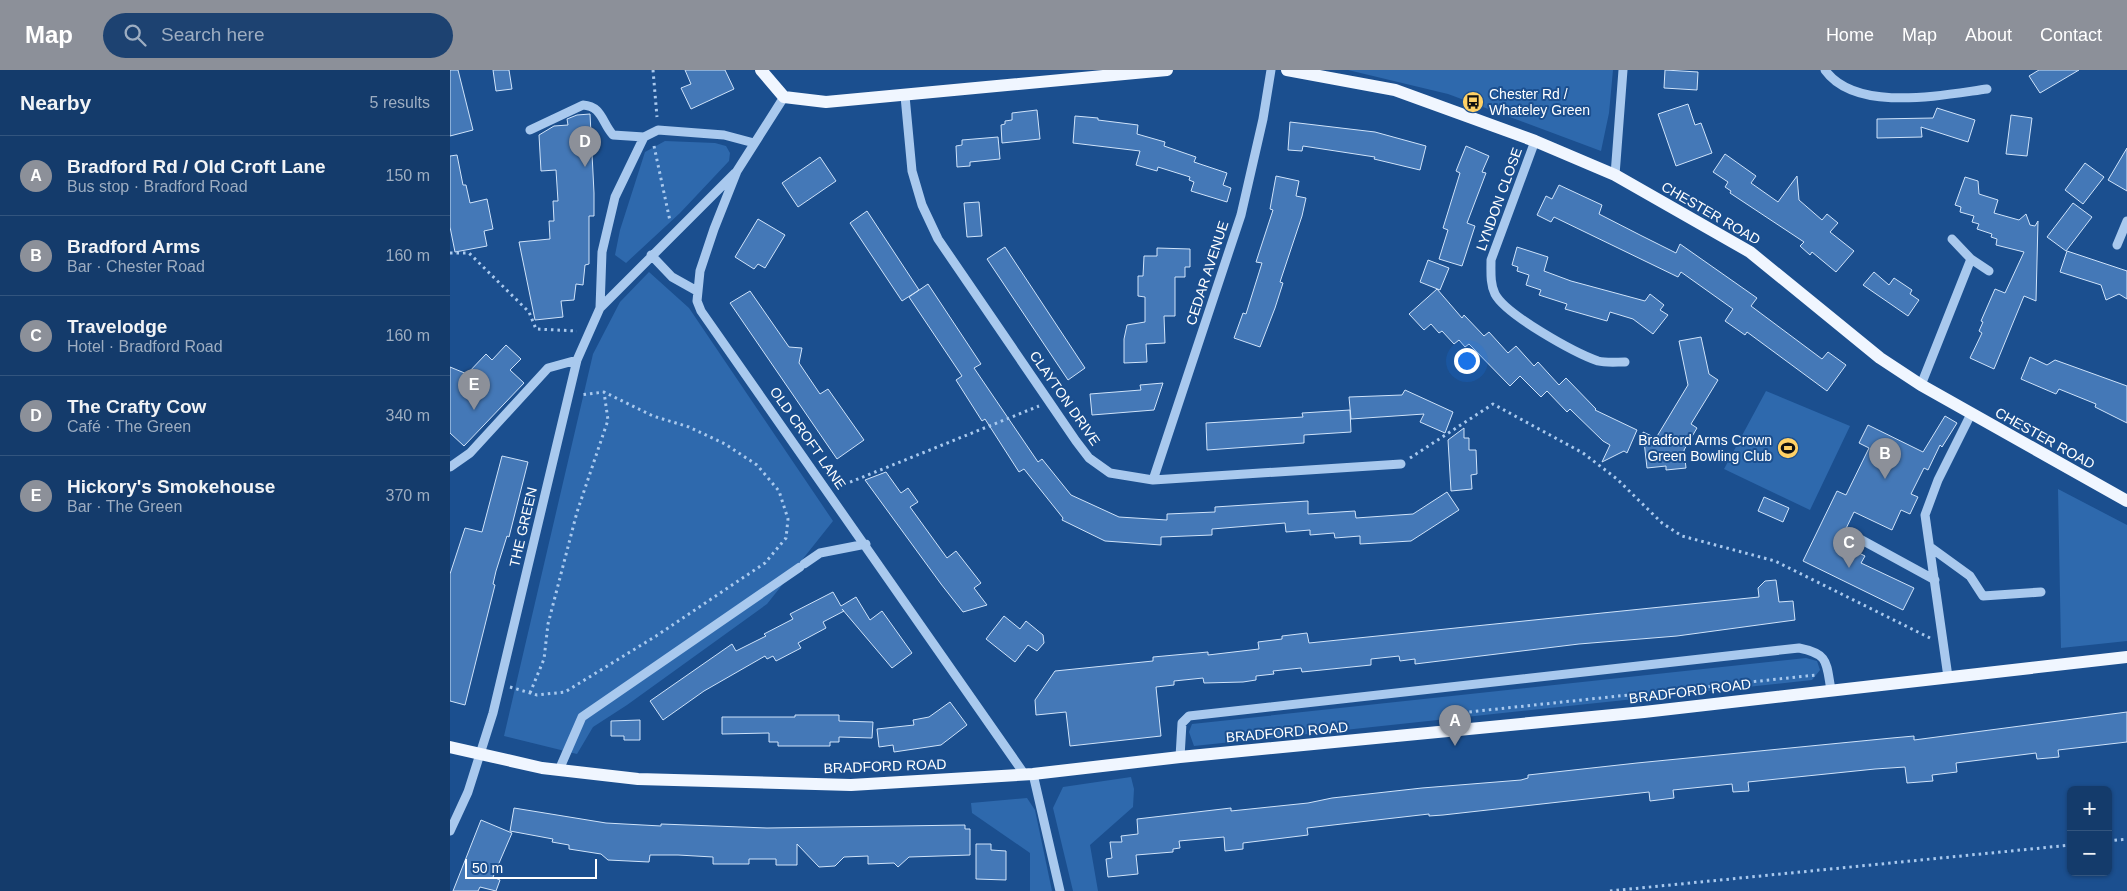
<!DOCTYPE html>
<html lang="en">
<head>
<meta charset="utf-8">
<style>
  :root { --surface:#143b6b; --page:#1d4271; --text:#f1f3f6; --muted:#9dadc1; --line:#33557e; --accent:#8c9099 }
  body { margin:0; font-family:Arial,sans-serif; background:var(--page); color:var(--text) }
  .controls { position:absolute; right:15px; bottom:15px; display:grid; overflow:hidden; border-radius:8px; box-shadow:0 1px 4px #0004 }
  .controls button { width:45px; height:45px; display:grid; place-items:center; padding:0; border:0; border-bottom:1px solid var(--line); background:var(--surface); color:var(--text); font:25px sans-serif }
  .scale { position:absolute; left:15px; bottom:12px; width:132px; box-sizing:border-box; padding-left:5px; border:2px solid #fff; border-top:0; font-size:14px; line-height:18px; white-space:nowrap; color:#fff; -webkit-text-stroke:4px #1b4f8f; paint-order:stroke }
  .you { position:absolute; left:1016px; top:290px; width:18px; height:18px; margin:-12px; border:4px solid #fff; border-radius:50%; background:#1a73e8; box-shadow:0 0 0 8px #1a73e833 }
  .badge { display:grid; place-items:center; width:32px; height:32px; border-radius:50%; background:var(--accent); color:#fff; font-size:16px; font-weight:700 }
  .pin { position:absolute; translate:-50% -41px; filter:drop-shadow(0 1px 2px #0008) }
  .pin::after { content:''; position:absolute; top:26px; width:18px; height:15px; background:inherit; clip-path:polygon(0 0,100% 0,50% 100%) }
  .list { margin:0; padding:0; list-style:none }
  h2 { display:flex; justify-content:space-between; align-items:center; height:65px; margin:0; padding:0 20px; font-size:21px }
  h2 small { font-size:16px; font-weight:400; color:var(--muted) }
  .list li { display:grid; grid-template-columns:32px 1fr auto; gap:15px; align-items:center; box-sizing:border-box; height:80px; padding:0 20px; border-top:1px solid var(--line) }
  .list b { display:block; font-size:19px; white-space:nowrap }
  .list p { margin:0; font-size:16px; white-space:nowrap; color:var(--muted) }
  .list em { font-size:16px; font-style:normal; color:var(--muted) }
  .icon { flex:none; width:28px; height:28px; fill:none; stroke:currentColor; stroke-width:2; stroke-linecap:round; stroke-linejoin:round }
  .map { position:relative; flex:none; width:1677px; height:821px; overflow:hidden }
  header { display:flex; align-items:center; gap:30px; box-sizing:border-box; height:70px; padding:0 25px; background:var(--accent); color:#fff }
  header strong { font-size:24px }
  nav { display:flex; gap:28px; margin-inline-start:auto; font-size:18px }
  .search { width:350px; height:45px; background:var(--page); display:flex; align-items:center; gap:12px; box-sizing:border-box; padding:0 18px; border-radius:28px; color:var(--muted); font-size:19px }
  main { display:flex }
  aside { flex:1; background:var(--surface) }
  .map>svg:first-child { display:block }
  .green { fill:#2e69ad }
  .building { fill:#4478b7; stroke:#cfe3fa }
  .lines { fill:none; stroke-linecap:round; stroke-linejoin:round }
  .path { stroke:#a9c9ee; stroke-width:3; stroke-dasharray:2.5 4; stroke-linecap:butt }
  .minor { stroke:#a9c9ee; stroke-width:9 }
  .major { stroke:#f0f6ff; stroke-width:12 }
  .labels { text-anchor:middle; dominant-baseline:central; stroke-width:4; stroke-linejoin:round; paint-order:stroke }
  .poi-label { font-size:14px; fill:#fff; stroke:#1b4f8f; text-anchor:start }
  .street-label { font-size:14px; fill:#fff; stroke:#1b4f8f }
</style>
</head>
<body>
<header>
<strong>Map</strong>
<div class="search"><svg class="icon" aria-label="search" viewBox="0 0 24 24"><circle cx="10" cy="10" r="6"/><path d="M15 15l6 6"/></svg>Search here</div>
<nav><a>Home</a><a>Map</a><a>About</a><a>Contact</a></nav>
</header>
<main>
<aside>
<h2>Nearby<small>5 results</small></h2>
<ul class="list">
<li><span class="badge">A</span><div><b>Bradford Rd / Old Croft Lane</b><p>Bus stop · Bradford Road</p></div><em>150 m</em></li>
<li><span class="badge">B</span><div><b>Bradford Arms</b><p>Bar · Chester Road</p></div><em>160 m</em></li>
<li><span class="badge">C</span><div><b>Travelodge</b><p>Hotel · Bradford Road</p></div><em>160 m</em></li>
<li><span class="badge">D</span><div><b>The Crafty Cow</b><p>Café · The Green</p></div><em>340 m</em></li>
<li><span class="badge">E</span><div><b>Hickory's Smokehouse</b><p>Bar · The Green</p></div><em>370 m</em></li>
</ul>
</aside>
<div class="map">
<svg width="1677" height="821" viewBox="0 0 1677 821">
  <rect width="100%" height="100%" fill="#1b4f8f"/>
  <path class="green" d="M898,0h265l-4,43 -8,38 -153,-57z
    M215,71l50,2 11,3 4,7 -1,8 -49,52 -54,50 -11,-8 5,-25 25,-78z
    M199,202l40,36 144,213 -66,83 -140,101 -34,22 -16,27 -73,-18 89,-382 27,-52z
    M1316,321l84,35 -40,84 -86,-41z
    M1608,419l69,36v116l-66,7z
    M1356,588l11,3 3,9 -8,10 -618,66 -5,-14 3,-8z
    M681,707l3,12 -1,18 -43,38 8,46h-25l-20,-83 10,-21z
    M577,728l8,12 17,81h-22v-38l-58,-40 -1,-10z"/>
  <path class="building" d="M0,0h8l15,60 -23,6z
    M43,0h16l3,19 -16,2z
    M235,0h40l9,19 -43,20 -10,-21 10,-4z
    M1215,0l33,2 -1,18 -33,-2z
    M1589,0h40l-39,23 -11,-17z
    M1238,34l7,21 6,-2 11,30 -36,13 -18,-52z
    M1487,38l38,12 -7,22 -47,-15 1,10 -45,1v-19l56,-1z
    M587,40l3,29 -38,4 -1,-18 4,-1v-3l7,-1v-7z
    M140,44l4,79v23h-5v48l-4,1 -2,20 -7,-1 -2,16 -13,1 2,16 -28,3 -16,-78 31,-3 -1,-18h5l-1,-20h5l-2,-31 -15,1 -2,-36 15,-9 14,-1 -1,-6 10,-4z
    M1561,45l21,3 -5,38 -21,-2z
    M625,46l23,2v2l40,5 -1,9 28,8 -1,4 32,11 -2,5 33,11 -4,12 8,3 -4,14 -36,-11 3,-9 -5,-2 1,-3 -32,-10 -1,4 -21,-6 4,-14 -67,-8z
    M840,52l85,10 51,14 -6,24 -46,-11 1,-2 -72,-11 -1,5 -14,-1z
    M548,67l2,22 -30,3v4l-13,1 -1,-21 6,-1v-5z
    M1016,76l23,10 -7,16 4,1 -19,50 8,3 -13,40 -23,-7 9,-29 -5,-2 17,-55 -4,-2z
    M1677,78v43l-19,-11z
    M1275,84l31,22 -5,7 27,19 19,-26 2,24 23,20 5,-6 11,9 -8,9 24,19 -18,21 -24,-20 -2,3 -10,-9 4,-4 -74,-49 1,-2 -6,-4 3,-5 -15,-10z
    M7,85l6,30h3l4,18 17,-4 6,30 -9,2 3,15 -32,6 -5,-25v-71z
    M370,87l16,24 -38,26 -16,-24z
    M1635,93l19,14 -21,27 -18,-14z
    M826,106l23,5 -3,15 10,2 -4,18 -22,66 3,1 -8,25 -15,39 -26,-9 9,-25 3,1 16,-51 -6,-1 17,-52 -3,-1z
    M1515,107l13,4 1,13 19,6 -4,13 25,7 7,-6 4,11 5,1 3,-5 -2,80 -12,-5 -30,73 -24,-11 12,-25 -3,-2 4,-9 -2,-1 14,-32 10,4 19,-41 -28,-7 1,-6 -6,-2 1,-3 -15,-5 2,-5 -7,-2 2,-6 -14,-4 1,-5 -6,-2z
    M1109,115l43,20 -3,9 41,21 36,18 4,-9 77,54 -6,8 71,53 6,-7 18,13 -19,26 -80,-59 -2,3 -20,-14 8,-12 -52,-37 -3,5 -124,-60 -3,5 -14,-7 9,-19 6,3z
    M529,132l3,34 -15,1 -3,-34z
    M1623,133l19,14 -26,34 -19,-14z
    M417,141l52,79 -17,11 -52,-78z
    M308,149l27,16 -20,33 -7,-4 -4,5 -19,-12z
    M555,177l80,121 -17,12 -81,-121z
    M1067,177l31,10 -4,14 27,10 74,20 5,-7 14,11 -4,5 8,5 -15,19 -20,-15 -23,-7 -3,9 -42,-12 2,-5 -28,-9 2,-5 -15,-5 3,-10 -12,-4 1,-4 -6,-2z
    M707,178l33,1v18h-5v10h-10v39h-11l1,27 -19,1 1,18 -23,1v-24l3,-14 18,-3v-25l-7,-1v-20h5l1,-20h13z
    M1617,181l60,20v28l-8,-5 -13,6 -5,-15 -41,-13z
    M978,190l21,8 -9,22 -20,-8z
    M1424,202l15,13 5,-7 18,12 -2,4 9,6 -11,16 -45,-31z
    M478,214l53,80 -7,4 64,94 4,-3 29,36 48,22 48,3v-6l48,-2v-5l93,-6v13l47,-3 1,7 57,-4 34,-22 12,18 -48,31 -51,3v-8l-25,2 -1,-5 -24,2v-5l-24,2 -1,-9 -73,6v6l-51,2v8l-56,-4 -43,-21 1,-2 -39,-49 -5,3 -34,-53 -3,2 -26,-41 6,-4 -53,-79z
    M987,219l25,29 2,-3 20,21 5,-4 19,21 8,-7 18,20 4,-4 21,23 7,-7 30,31 -1,1 42,20 -10,23 -3,-2 -22,11 8,-17 -7,-4 -33,-32 -3,3 -20,-21 -6,6 -21,-21 -10,10 -41,-42 -4,3 -6,-7 -5,4 -12,-13 -3,2 -8,-9 -7,6 -15,-16z
    M300,221l39,56 13,1 -3,15 21,31 8,-5 36,51 -27,19 -107,-156z
    M1251,267l8,37 9,6 -27,44 6,4 -13,22 2,18 -20,2v-4l-19,2 -4,-36 13,6 32,-53 -9,-44z
    M56,275l15,14 -11,11 14,13 -60,63 -14,-13v-66l17,7 19,-20 6,6z
    M1580,287l17,8 8,-5 72,26v37l-32,-16 1,-3 -37,-15 -3,5 -35,-15z
    M713,313l-9,27 -62,5 -2,-21 51,-4 -1,-5z
    M955,320l48,22 -8,21 -25,-11 4,-8 -73,5 -2,-22 53,-2z
    M900,340l1,22 -47,3v8l-97,7 -1,-27 97,-6 -1,-4z
    M1495,346l12,7 -15,24 -2,-2 -12,25 -4,-2 -13,26 7,3 -8,17 -9,-4 -9,20 -38,-18 -15,31 26,13 -4,7 53,25 -11,22 -100,-49 34,-70 9,4 23,-47 -10,-5 9,-18 55,27z
    M1014,358v10h5v12h7l1,24 -6,1 1,14 -21,2 -3,-51z
    M52,386l26,6 -19,75 -2,-1 -11,35 -3,13 2,1 -30,120 -15,-4v-127l15,-46 17,4z
    M436,402l15,21 7,-5 10,14 -8,5 37,51 9,-7 25,32 -7,5 13,17 -24,7 -22,-28 -76,-104z
    M1314,427l25,11 -6,14 -25,-11z
    M1326,510l3,22 14,-1 2,19 -118,16 -98,8 -164,20v-5l-15,2 -1,-5 -28,3v6l-69,7 -1,-4 -28,3 1,3 -18,2v4l-13,2 -39,1 -1,-5 -29,3v4l-18,2 5,49 -91,10 -4,-34 -30,3 -1,-15 20,-29 98,-10v-4l55,-5v3l51,-6 -1,-7 24,-3v-3l25,-3 2,10 450,-46 -1,-9 7,-7z
    M383,522l8,14 15,-9 14,23 12,-9 30,42 -20,15 -50,-59 2,2 -21,11 3,6 -28,15 3,5 -25,13 -3,-5 -6,3 -2,-3 -61,35 -41,29 -13,-19 82,-57 4,7 30,-15 -2,-2 29,-15 -3,-5z
    M554,546l16,13 6,-8 17,14 1,8 -7,8 -9,-6 -13,17 -29,-23z
    M500,632l17,23 -26,20 -47,7 -1,-7 -14,2 -2,-18 37,-4 -1,-5 16,-3z
    M1677,642v30l-69,8 1,7 -22,2 -1,-6 -80,10 1,9 -25,3 1,6 -26,2 -2,-16 -30,2 -127,13 1,9 -16,1 -1,-8 -59,6 1,8 -24,3 -1,-9 -206,23 -14,1v-2l-122,14 1,7 -65,8v6l-18,2 -1,-14 -45,4 1,7 -7,1v3l-37,3 2,19 -30,3 -2,-18 6,-1 -2,-16h12l-1,-6 17,-2 -1,-15 94,-11v3l77,-8 24,-5 90,-10 99,-8 7,-2v-3l109,-12 255,-25 22,-2v4z
    M345,645h44v6l34,1 -1,16 -33,-1v5h-9v4h-52v-4h-9v-9l-47,1v-17h73z
    M190,650v20h-16v-4h-13v-15z
    M64,738l92,15 55,3v-2l106,4 198,-3v4h5v26l-61,2 -11,10 -4,-4 -26,1v-8l-24,1 -9,9 -16,1 -22,-23v21h-21v-6h-27v5h-36v-7l-35,-2h-28l-1,7 -41,-2 -7,-6 -32,-5v-4l-17,-3 1,-3 -43,-8z
    M31,750l31,13 -19,44 7,3 -4,11 -16,-4 -2,4h-25z
    M526,774h15v6l15,1v29l-30,-1z"/>
  <g class="lines">
    <path class="path" d="M203,0l4,47
      M204,76l16,75
      M0,183h19l60,59 7,17 41,2
      M960,388l83,-54 90,49 34,26 45,44 20,13 93,25 155,77
      M388,417l201,-81
      M60,617l27,8 28,-3 91,-56 109,-73 21,-25 2,-19 -9,-28 -22,-26 -32,-21 -36,-17 -36,-11 -49,-24 -24,3
      M80,623l14,-34 4,-35 29,-112 31,-92 -4,-28
      M1000,644l366,-39
      M1658,771l19,-2
      M1160,821l461,-46"/>
    <path class="minor" d="M1375,0c31,43 117,25 162,19
      M455,26l7,75 10,34 16,34 138,202 13,17 21,15 43,7 248,-16
      M334,27l-47,74 -23,58 -14,42 -3,30 4,10 324,464
      M80,60l53,-25c19,1 19,18 30,30l31,2
      M1085,71l-44,119c0,12 -1,24 4,34 11,21 80,59 103,67 8,2 18,1 27,1
      M1165,105l8,-105
      M1502,169l19,20 18,12
      M1667,175l10,-24
      M201,185l21,22 25,14
      M150,238l2,-56 13,-55 29,-60 14,-7 66,5 30,8
      M1471,315l50,-126
      M0,397l20,-14 78,-85 29,-8
      M703,410l88,-265 22,-96 8,-49
      M1410,469l75,41
      M1480,477l40,29 13,20 58,-4
      M354,494l16,-11 46,-9
      M1498,607l-23,-162 13,-35 33,-66
      M730,687l2,-34 7,-7 610,-68c30,6 27,14 32,42
      M109,700l23,-53 218,-150
      M583,704l27,117
      M0,761l18,-39 25,-79 84,-353 23,-52 135,-135"/>
    <path class="major" d="M311,0l23,27 42,5 341,-32
      M837,0l108,20 140,51 80,34 135,77 130,106 41,27 206,116
      M0,677l92,21 96,11 213,6 182,-11 147,-17 464,-45 483,-55"/>
  </g>
  <defs>
    <g id="bus-disc" transform="scale(1.125)"><circle r="9.5" fill="#ffd166" stroke="#1b4f8f"/><path d="M-5-6H5V4H4V6H2V4H-2V6H-4V4H-5ZM-3.5-4V0h7V-4ZM-3.5 1.2v1.5H-2V1.2ZM2 1.2v1.5H3.5V1.2Z" fill="#111"/></g>
    <g id="stadium-disc" transform="scale(1.125)"><circle r="9.5" fill="#ffd166" stroke="#1b4f8f"/><path d="M0-5a6.5 5 0 1 0 0 10a6.5 5 0 1 0 0-10ZM-3.5-1.8h7v3.6h-7Z" fill="#111"/></g>
  </defs>
  <g fill-rule="evenodd">
    <use href="#bus-disc" x="1023" y="32"/>
    <use href="#stadium-disc" x="1338" y="378"/>
  </g>
  <g class="labels">
    <g class="poi-label">
      <text x="1039" y="24">Chester Rd /<tspan x="1039" dy="16">Whateley Green</tspan></text>
      <text x="1322" y="370" text-anchor="end">Bradford Arms Crown<tspan x="1322" dy="16">Green Bowling Club</tspan></text>
    </g>
    <g class="street-label">
      <text transform="translate(1049 129) rotate(-70)">LYNDON CLOSE</text>
      <text transform="translate(1261 143) rotate(30)">CHESTER ROAD</text>
      <text transform="translate(757 203) rotate(-72)">CEDAR AVENUE</text>
      <text transform="translate(615 328) rotate(55)">CLAYTON DRIVE</text>
      <text transform="translate(358 368) rotate(55)">OLD CROFT LANE</text>
      <text transform="translate(1595 368) rotate(29)">CHESTER ROAD</text>
      <text transform="translate(73 457) rotate(-77)">THE GREEN</text>
      <text transform="translate(1240 621) rotate(-7)">BRADFORD ROAD</text>
      <text transform="translate(837 662) rotate(-5)">BRADFORD ROAD</text>
      <text transform="translate(435 696) rotate(-2)">BRADFORD ROAD</text>
    </g>
  </g>
</svg>
<div class="controls">
<button>+</button>
<button>−</button>
</div>
<div class="scale">50 m</div>
<div class="you"></div>
<div class="pin badge" style="left:1005px;top:676px">A</div>
<div class="pin badge" style="left:1435px;top:409px">B</div>
<div class="pin badge" style="left:1399px;top:498px">C</div>
<div class="pin badge" style="left:135px;top:97px">D</div>
<div class="pin badge" style="left:24px;top:340px">E</div>
</div>
</main>
</body>
</html>
